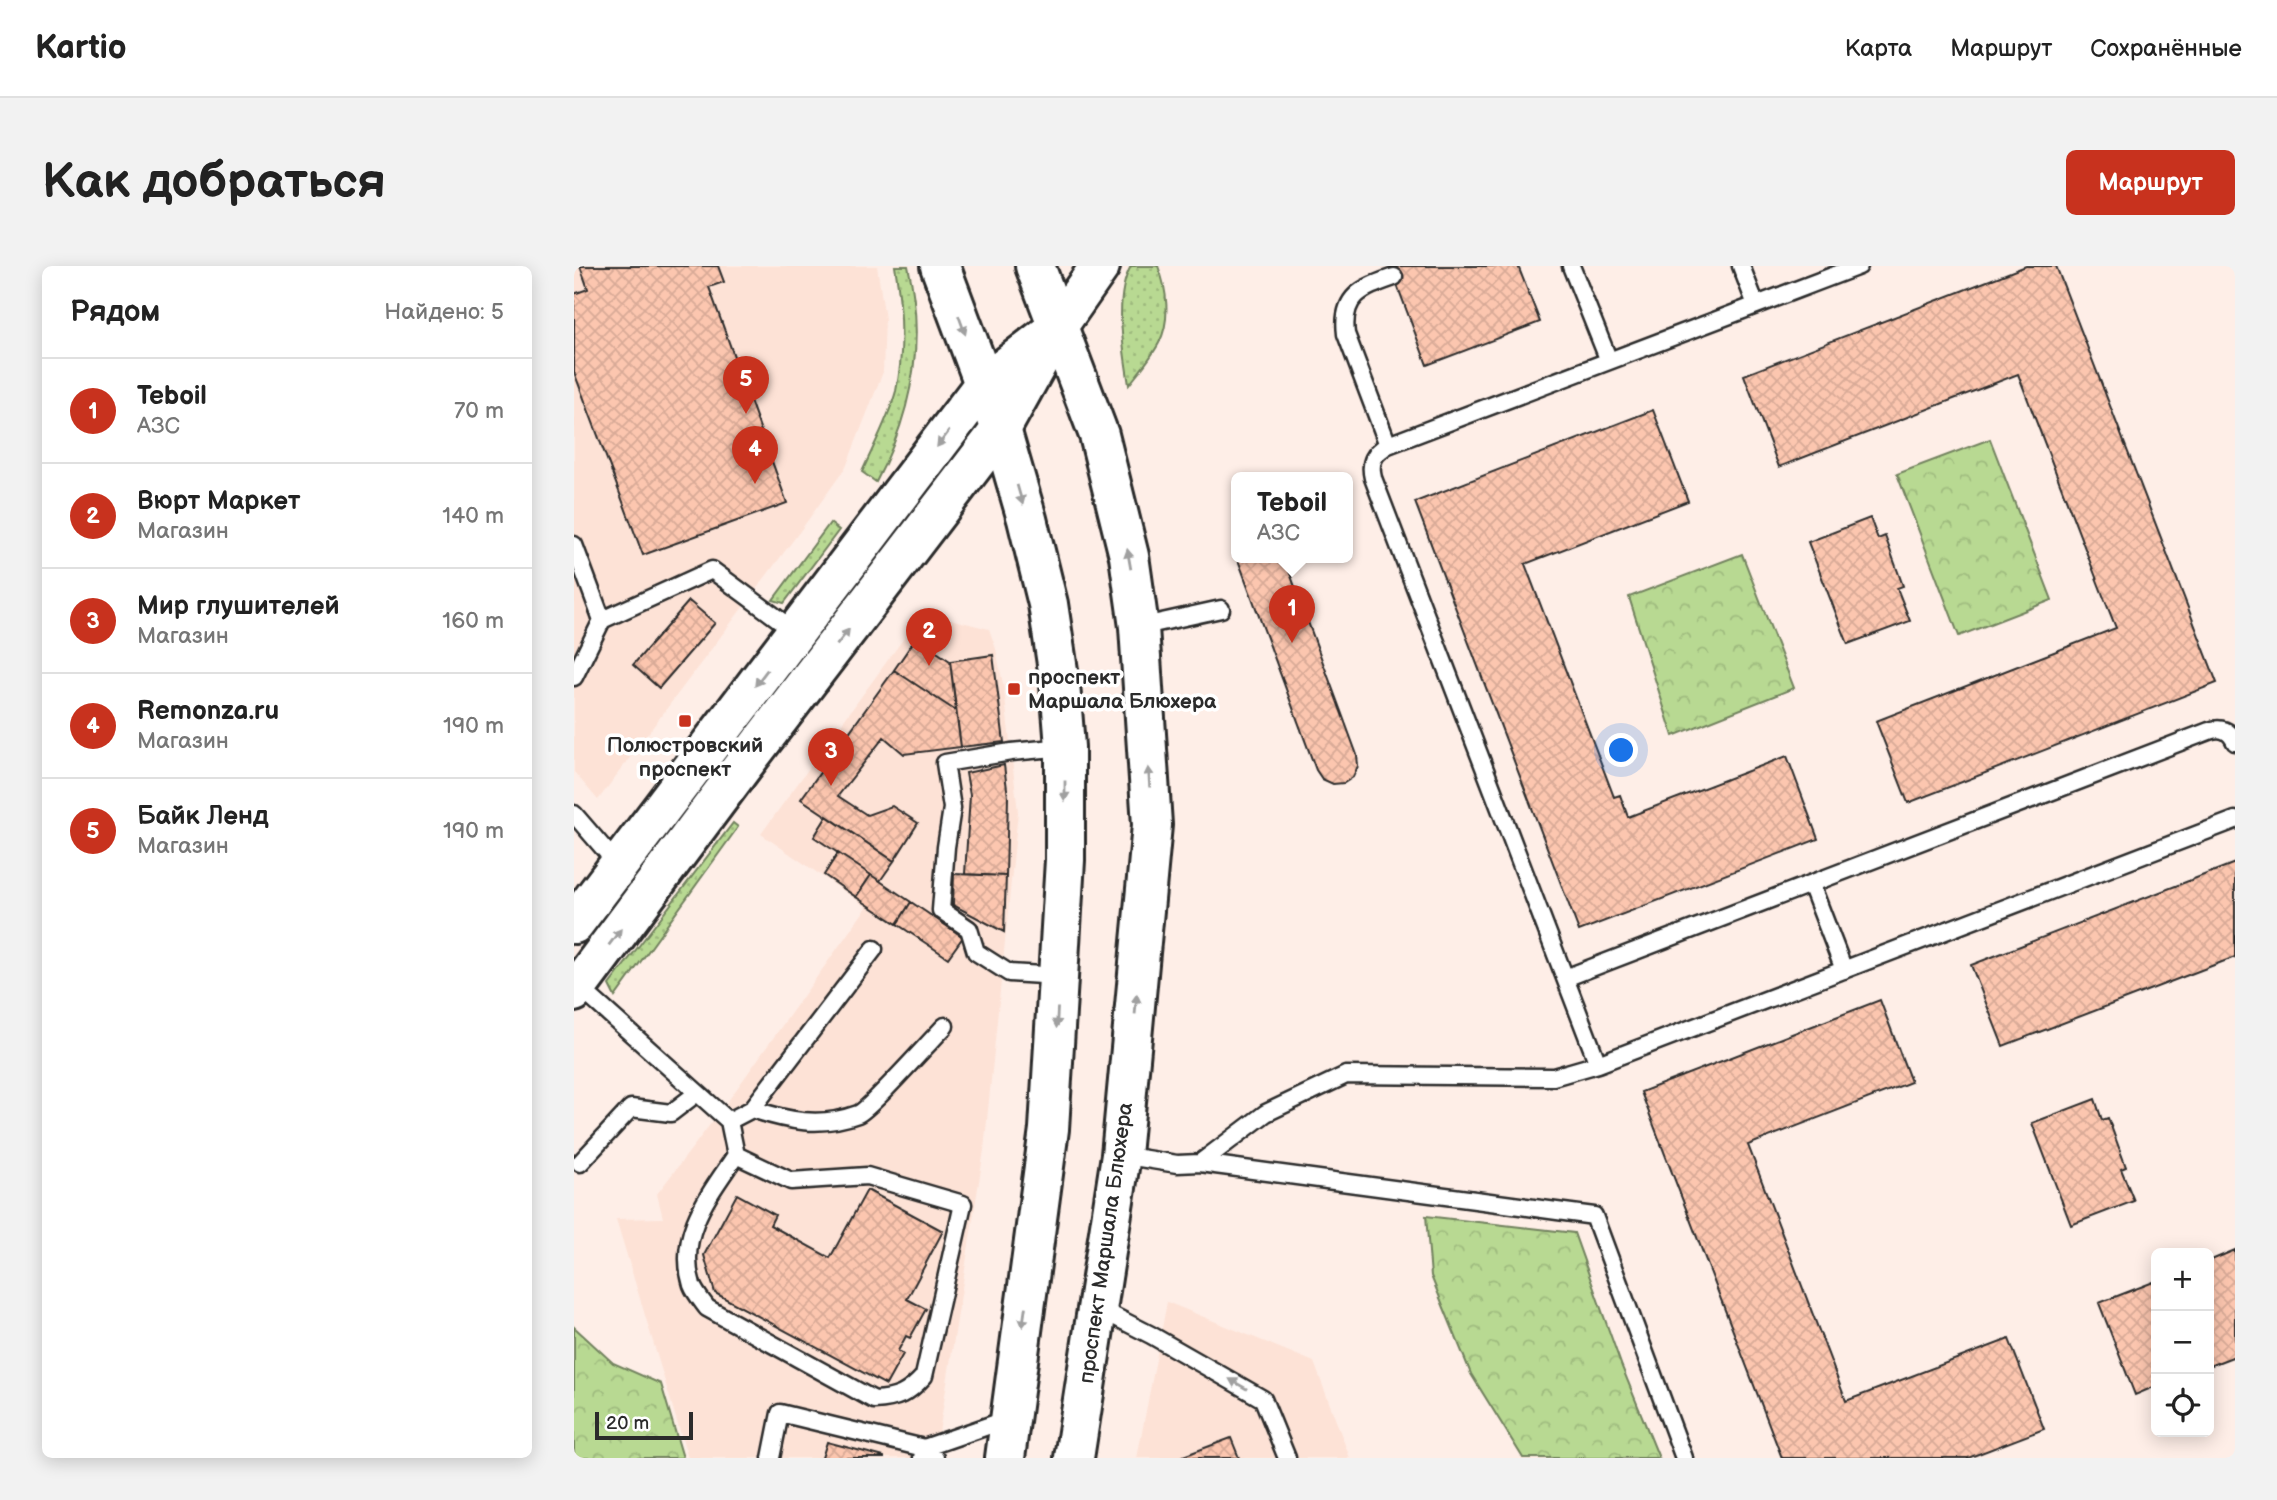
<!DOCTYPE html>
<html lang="ru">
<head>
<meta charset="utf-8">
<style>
  :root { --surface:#fff; --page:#f2f2f2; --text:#222; --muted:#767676; --line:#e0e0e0; --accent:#c8321e }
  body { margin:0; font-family:"Balsamiq Sans",sans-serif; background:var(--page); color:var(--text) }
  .controls { position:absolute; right:21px; bottom:21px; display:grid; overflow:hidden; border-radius:10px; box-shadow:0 4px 18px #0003 }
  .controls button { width:63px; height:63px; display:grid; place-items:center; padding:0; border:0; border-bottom:2px solid var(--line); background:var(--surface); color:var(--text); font:35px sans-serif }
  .scale { position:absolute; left:21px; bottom:18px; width:98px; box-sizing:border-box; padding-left:7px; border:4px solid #2b2b2b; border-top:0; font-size:19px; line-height:24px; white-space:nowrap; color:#2b2b2b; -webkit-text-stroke:5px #fff; paint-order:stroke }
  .you { position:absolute; left:1048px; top:485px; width:24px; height:24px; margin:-18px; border:5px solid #fff; border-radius:50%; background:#1a73e8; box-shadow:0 0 0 10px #1a73e833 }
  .badge { display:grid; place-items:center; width:46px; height:46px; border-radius:50%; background:var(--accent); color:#fff; font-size:23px; font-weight:700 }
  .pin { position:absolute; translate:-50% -58px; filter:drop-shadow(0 2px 4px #0008) }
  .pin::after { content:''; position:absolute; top:37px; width:24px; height:21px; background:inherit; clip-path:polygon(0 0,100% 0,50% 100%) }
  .popup { position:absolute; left:657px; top:206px; width:122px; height:91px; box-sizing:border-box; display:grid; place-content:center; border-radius:10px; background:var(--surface); filter:drop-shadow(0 2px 5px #0005); font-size:23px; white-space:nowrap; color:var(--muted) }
  .popup b { font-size:26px; color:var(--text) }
  .popup::after { content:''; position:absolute; left:50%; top:100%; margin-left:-14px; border:14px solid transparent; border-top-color:var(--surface) }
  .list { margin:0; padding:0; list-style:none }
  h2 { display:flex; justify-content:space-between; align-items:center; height:91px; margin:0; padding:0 28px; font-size:30px }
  h2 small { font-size:23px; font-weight:400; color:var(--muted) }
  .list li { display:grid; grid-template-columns:46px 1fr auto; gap:21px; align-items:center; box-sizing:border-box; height:105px; padding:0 28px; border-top:2px solid var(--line) }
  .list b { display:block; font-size:26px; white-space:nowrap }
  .list p { margin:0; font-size:23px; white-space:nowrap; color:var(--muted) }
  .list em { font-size:23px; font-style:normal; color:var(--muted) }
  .icon { flex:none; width:38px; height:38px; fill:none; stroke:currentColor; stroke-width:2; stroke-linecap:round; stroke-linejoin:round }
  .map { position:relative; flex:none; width:1661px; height:1192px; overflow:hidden; border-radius:10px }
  header { display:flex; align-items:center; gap:42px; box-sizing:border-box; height:98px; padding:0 35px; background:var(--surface); border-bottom:2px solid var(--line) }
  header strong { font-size:33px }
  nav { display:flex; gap:38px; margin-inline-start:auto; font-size:24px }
  .intro { display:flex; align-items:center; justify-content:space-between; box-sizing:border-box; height:168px; padding:0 42px }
  h1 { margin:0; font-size:49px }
  .button { padding:18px 32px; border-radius:10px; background:var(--accent); color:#fff; font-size:24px; font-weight:700 }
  main { display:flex; gap:42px; padding:0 42px }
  aside { flex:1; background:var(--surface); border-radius:10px; box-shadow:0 4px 18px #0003 }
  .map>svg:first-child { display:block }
  .built { fill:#fde2d6 }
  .grass { fill:url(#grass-dots); stroke:#72825e; stroke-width:2 }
  .forest { fill:url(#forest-crowns); stroke:#72825e; stroke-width:2 }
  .building { fill:url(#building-cross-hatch); stroke:#2b2b2b; stroke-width:2 }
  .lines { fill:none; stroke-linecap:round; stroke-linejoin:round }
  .lane-casing { stroke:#2b2b2b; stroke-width:21 }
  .secondary-casing { stroke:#2b2b2b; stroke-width:44 }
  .primary-casing { stroke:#2b2b2b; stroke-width:44 }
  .lane { stroke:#fff; stroke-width:16 }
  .secondary { stroke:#fff; stroke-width:38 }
  .primary { stroke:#fff; stroke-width:38 }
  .oneway { fill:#a0a0a0 }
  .poi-dot { fill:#c8321e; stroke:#fff; stroke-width:2.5 }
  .labels { text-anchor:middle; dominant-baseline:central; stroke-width:7; stroke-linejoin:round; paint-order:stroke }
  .poi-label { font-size:21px; font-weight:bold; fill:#2b2b2b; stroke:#fff; text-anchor:start }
  .street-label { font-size:21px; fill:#2b2b2b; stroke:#fff }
</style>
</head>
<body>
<header>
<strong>Kartio</strong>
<nav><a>Карта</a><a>Маршрут</a><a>Сохранённые</a></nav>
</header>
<div class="intro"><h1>Как добраться</h1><a class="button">Маршрут</a></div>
<main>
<aside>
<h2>Рядом<small>Найдено: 5</small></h2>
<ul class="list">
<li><span class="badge">1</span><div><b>Teboil</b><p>АЗС</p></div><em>70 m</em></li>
<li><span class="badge">2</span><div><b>Вюрт Маркет</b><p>Магазин</p></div><em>140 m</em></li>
<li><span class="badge">3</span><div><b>Мир глушителей</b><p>Магазин</p></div><em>160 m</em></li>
<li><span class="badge">4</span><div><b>Remonza.ru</b><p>Магазин</p></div><em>190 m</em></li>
<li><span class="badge">5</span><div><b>Байк Ленд</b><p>Магазин</p></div><em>190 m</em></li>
</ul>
</aside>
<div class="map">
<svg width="1661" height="1192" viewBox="0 0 1661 1192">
  <defs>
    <pattern id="grass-dots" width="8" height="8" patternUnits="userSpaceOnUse" patternTransform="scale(1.75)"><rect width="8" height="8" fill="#b8d992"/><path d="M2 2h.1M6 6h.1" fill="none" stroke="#9eba7e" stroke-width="1.8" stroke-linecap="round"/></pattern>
    <pattern id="forest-crowns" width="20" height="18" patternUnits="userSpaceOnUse" patternTransform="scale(1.75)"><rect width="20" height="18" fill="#b8d992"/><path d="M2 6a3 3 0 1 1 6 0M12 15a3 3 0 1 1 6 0" fill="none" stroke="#9eba7e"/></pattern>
    <pattern id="building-cross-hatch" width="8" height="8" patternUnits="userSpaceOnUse" patternTransform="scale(1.75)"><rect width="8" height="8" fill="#fcc6af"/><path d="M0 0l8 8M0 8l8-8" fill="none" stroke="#d8aa97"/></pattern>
  </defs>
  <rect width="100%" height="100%" fill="#feeee7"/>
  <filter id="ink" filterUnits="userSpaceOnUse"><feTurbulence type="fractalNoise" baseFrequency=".0143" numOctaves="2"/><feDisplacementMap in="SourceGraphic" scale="14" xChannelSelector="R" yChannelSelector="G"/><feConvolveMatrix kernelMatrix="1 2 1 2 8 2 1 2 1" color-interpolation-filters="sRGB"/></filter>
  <g filter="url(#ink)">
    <path class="built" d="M0,0h303l8,53 -2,53 -37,95 -43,60 -205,273 -24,-28z
      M349,346l66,17 7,20 8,40 14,123 -34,338 -49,308h-247l-72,-239 47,-1 -6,-24 71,-93 139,-194 -106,-73z
      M593,1036l147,60 36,96h-213z"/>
    <path class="grass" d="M321,0h13c18,76 4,148 -32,216l-14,-10c11,-25 27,-55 34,-81 9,-41 6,-84 -1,-125z
      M557,0h27c9,23 13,54 1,77 -8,15 -20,29 -30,42 -5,-35 -16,-87 2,-119z
      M256,257l9,7 -55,73 -11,-3z
      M159,557l5,4 -123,170 -6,-12z"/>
    <path class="forest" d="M1416,173l62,161 -93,36 -62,-162z
      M1168,288l52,134 -121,48 -44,-139z
      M852,950l148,17 48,134 37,91h-136l-52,-84 -40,-98z
      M0,1061l39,36 48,21 22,74h-109z"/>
    <path class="building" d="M6,0h138l6,16 -15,5 78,216 -144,52 -69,-183v-78l14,-5z
      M816,0h128l22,56 -113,43z
      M1452,0h30l161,417 -309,120 -32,-82 240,-93 -14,-35 -84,-219 -239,93 -35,-92z
      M1079,144l35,91 -163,63 89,233 6,-2 8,22 159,-61 31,83 -239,92 -164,-429z
      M1296,252l8,21 7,-3 18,50 -6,2 13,33 -62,23 -40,-102z
      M663,291h47l73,198 1,11 -5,11 -9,6 -11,1 -11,-5 -6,-9z
      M115,335l26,22 -56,65 -26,-23z
      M342,372l34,23 6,50 -62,-41z
      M419,389l11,87 -43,5 -11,-86z
      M320,404l62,41 5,36 -57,7 -20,-17 -46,59 29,19 25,-9 26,17 -24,38 -93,-62z
      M430,499l4,32 -2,79 -41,-2 5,-79 -4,-22z
      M253,550l67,45 -14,20 -66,-44z
      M264,587l33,22 -15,22 -32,-22z
      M1661,597v94l-232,89 -32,-81z
      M380,608l52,2 -2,56 -51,-27z
      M297,609l40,27 -14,22 -41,-27z
      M337,636l52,35 -15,21 -51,-34z
      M1306,734l31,82 -163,63 98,256 163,-62 35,90 -76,29h-186l-141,-366z
      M1521,833l7,21 6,-2 18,49 -5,2 13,32 -63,24 -39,-102z
      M293,924l76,41 -36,68 19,10 -16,29 -4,-2 -8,15 5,3 -17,31 -171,-92 -11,-38 33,-61 38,21 -5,10 60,33z
      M1661,984v106l-26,10v-105z
      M1582,1015v105l-21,9 -36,-92z
      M657,1172l8,20h-61z
      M253,1176l57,15v1h-62z"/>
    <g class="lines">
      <g class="lane-casing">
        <path id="lane" d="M997,0l38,95
          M1167,0l15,39
          M814,179l-42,-111c-5,-39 17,-46 48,-57
          M0,279l28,75
          M565,361l82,-18
          M0,411l28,-57 110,-50 84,62
          M0,548l44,51
          M1237,618l33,86
          M485,710l-50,-3 -33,-21 -7,-23 -28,-19 5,-63 6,-39 -7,-45 66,-11 54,-5
          M991,712l644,-247c12,-4 21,-1 26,11
          M3,719l152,136 7,34 55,26 76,-5 96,28 -39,172c-16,18 -27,23 -50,24l-167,-92c-5,-7 -12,-15 -15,-23 -16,-51 18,-91 44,-130
          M1024,798l-225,-586c-4,-16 1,-25 15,-33l471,-179
          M178,843l122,-160
          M155,855l23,-12c36,12 68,19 106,5 11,-4 73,-74 87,-88
          M547,889l56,9 23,-1 394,53 90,242
          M6,897l51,-55 40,5 26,-20
          M626,897l66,-50 80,-38 207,2 45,-13 637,-244
          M524,1042l53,27 112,64 24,59
          M197,1192l9,-45 144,35 -2,10
          M361,1192l-11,-10 84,-29"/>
      </g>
      <g class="secondary-casing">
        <path id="secondary" d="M0,658l410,-540 62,-48
          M0,726l168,-225 259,-338 57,-103 42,-60"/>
      </g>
      <g class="primary-casing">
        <path id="primary" d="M366,0l61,163 26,90 21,85 12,80 5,63v113l-16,269 -44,329
          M461,0l64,169 30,121 10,71 13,198 -31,330 -47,303"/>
      </g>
      <use href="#lane" class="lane"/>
      <use href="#secondary" class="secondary"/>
      <use href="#primary" class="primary"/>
    </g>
    <defs><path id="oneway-solid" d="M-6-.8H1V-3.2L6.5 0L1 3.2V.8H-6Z" transform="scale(1.75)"/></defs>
    <g class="oneway">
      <use href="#oneway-solid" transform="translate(388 59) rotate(70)"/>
      <use href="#oneway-solid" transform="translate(369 173) rotate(127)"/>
      <use href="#oneway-solid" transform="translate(446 229) rotate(74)"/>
      <use href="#oneway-solid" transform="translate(555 293) rotate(-100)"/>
      <use href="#oneway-solid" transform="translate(269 371) rotate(-52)"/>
      <use href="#oneway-solid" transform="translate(187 412) rotate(127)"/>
      <use href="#oneway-solid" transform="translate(575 511) rotate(-94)"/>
      <use href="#oneway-solid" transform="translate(491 525) rotate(90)"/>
      <use href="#oneway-solid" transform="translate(41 671) rotate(-53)"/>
      <use href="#oneway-solid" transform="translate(562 738) rotate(-85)"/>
      <use href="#oneway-solid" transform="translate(483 752) rotate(93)"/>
      <use href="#oneway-solid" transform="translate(450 1051) rotate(98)"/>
      <use href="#oneway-solid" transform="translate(664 1118) rotate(-150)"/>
    </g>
  </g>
  <g class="poi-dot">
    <rect x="433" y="416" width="14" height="14" rx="3.5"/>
    <rect x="104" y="448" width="14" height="14" rx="3.5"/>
  </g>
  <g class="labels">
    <g class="poi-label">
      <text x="454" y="411">проспект<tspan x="454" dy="24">Маршала Блюхера</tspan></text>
      <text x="111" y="479" text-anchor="middle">Полюстровский<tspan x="111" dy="24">проспект</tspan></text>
    </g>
    <g class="street-label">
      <text transform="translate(532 977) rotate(-82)">проспект Маршала Блюхера</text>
    </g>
  </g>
</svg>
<div class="controls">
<button>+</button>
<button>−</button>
<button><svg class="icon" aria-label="locate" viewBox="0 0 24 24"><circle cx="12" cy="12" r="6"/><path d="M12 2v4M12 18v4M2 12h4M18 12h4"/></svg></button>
</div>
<div class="scale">20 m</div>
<div class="you"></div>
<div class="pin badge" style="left:718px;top:377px">1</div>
<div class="popup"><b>Teboil</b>АЗС</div>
<div class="pin badge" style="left:355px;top:400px">2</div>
<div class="pin badge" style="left:257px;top:520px">3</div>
<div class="pin badge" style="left:181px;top:218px">4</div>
<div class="pin badge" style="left:172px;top:148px">5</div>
</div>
</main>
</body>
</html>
